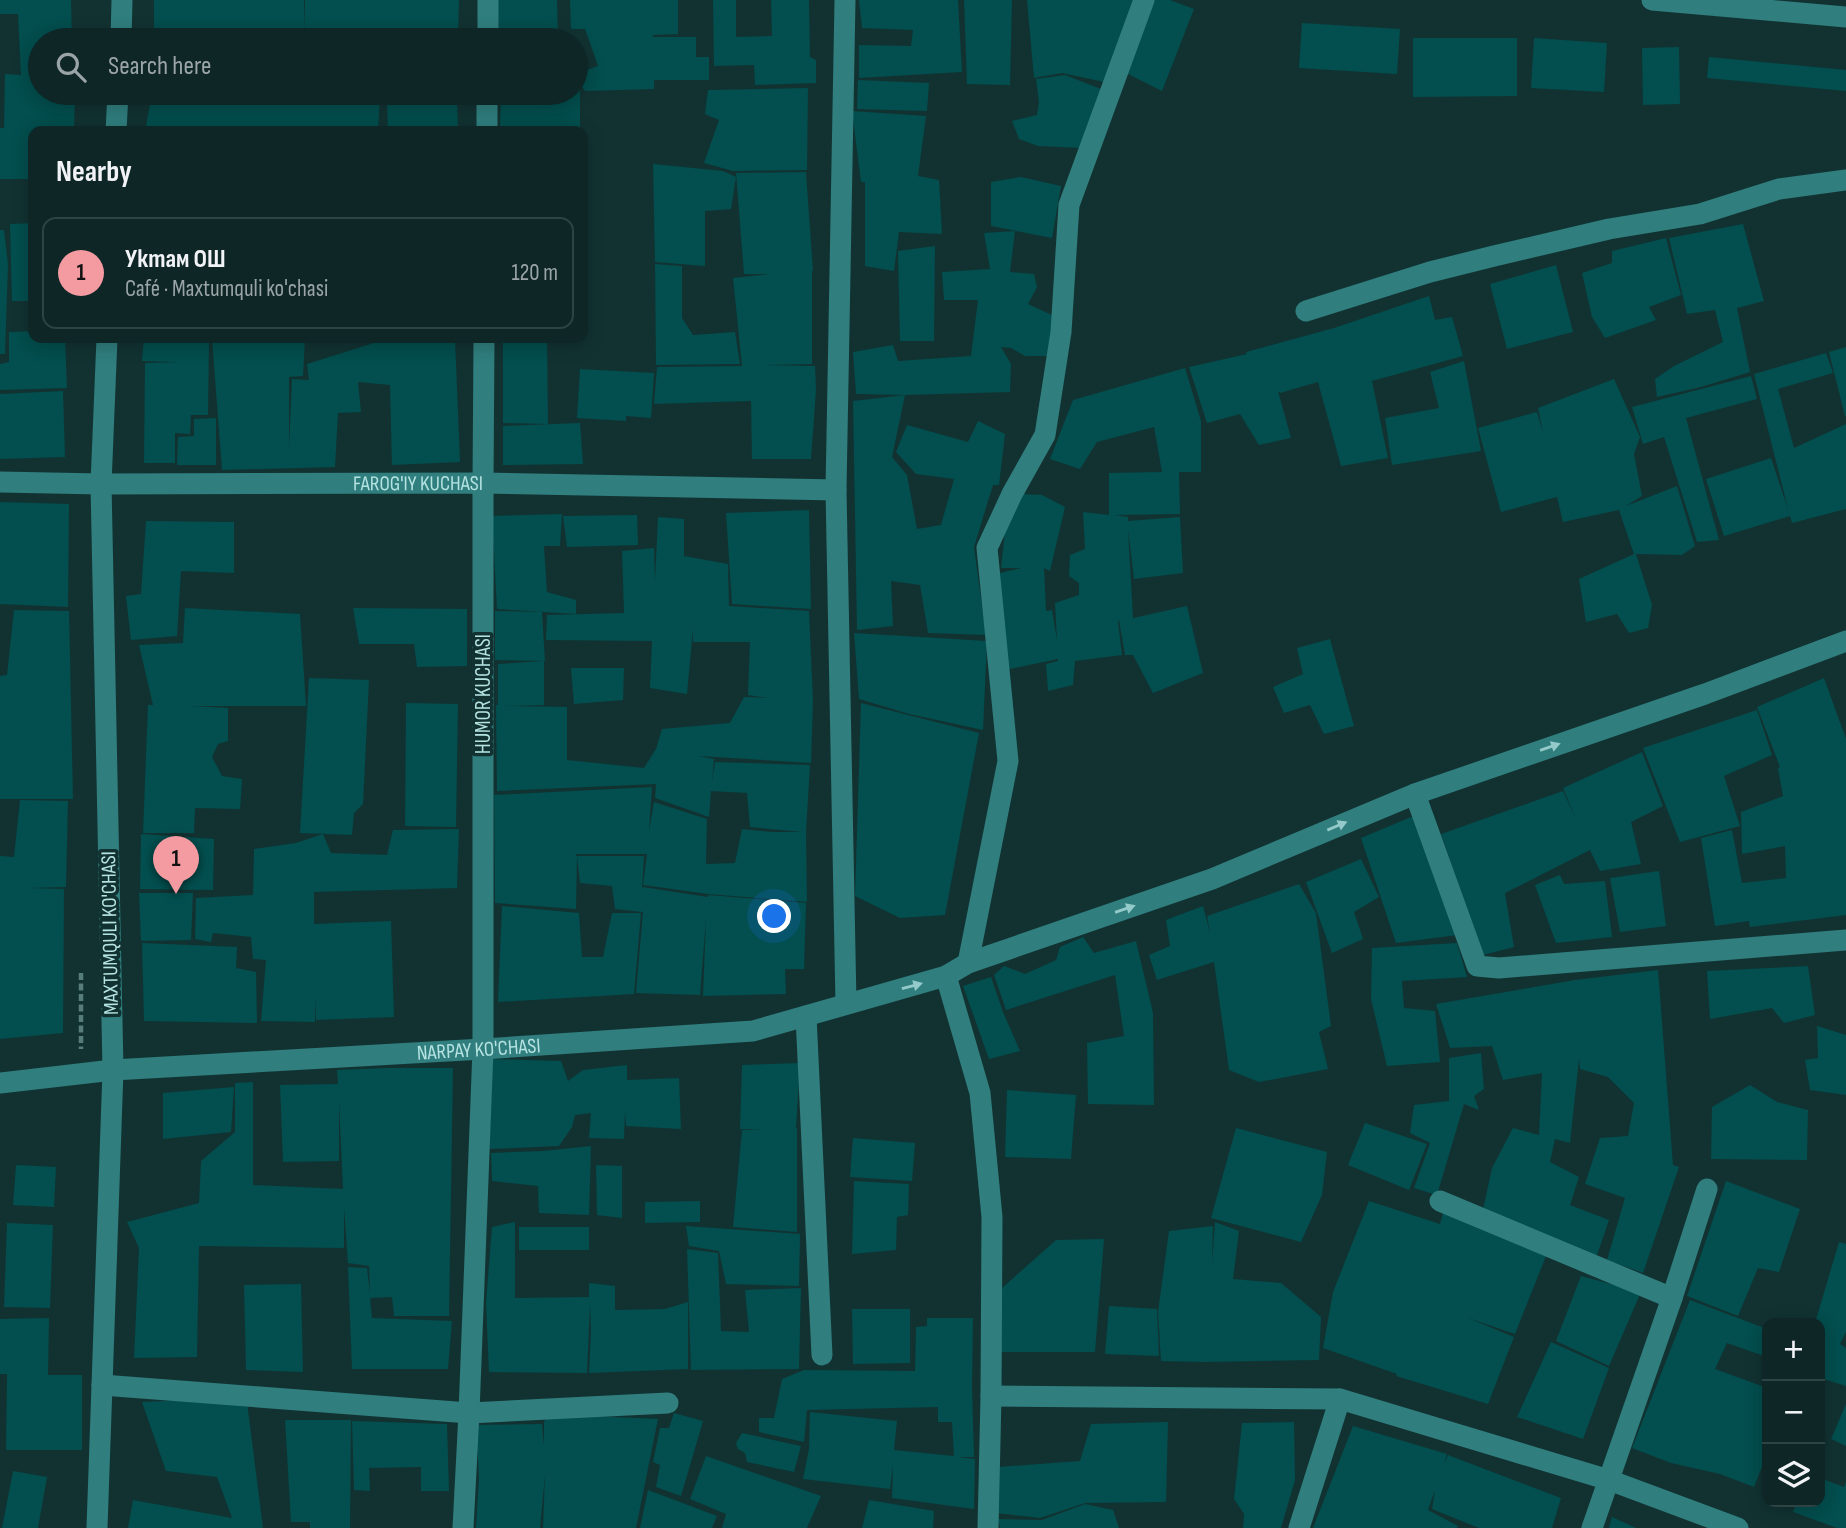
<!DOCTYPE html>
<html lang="en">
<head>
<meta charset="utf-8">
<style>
  :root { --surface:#0e2626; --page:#172e2e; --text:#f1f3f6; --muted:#9ba5a7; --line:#2e4343; --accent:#f49aa1 }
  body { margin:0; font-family:"Sofia Sans Condensed",sans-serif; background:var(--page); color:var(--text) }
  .controls { position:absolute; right:21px; bottom:21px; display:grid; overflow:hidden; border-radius:14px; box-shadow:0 4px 18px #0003 }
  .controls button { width:63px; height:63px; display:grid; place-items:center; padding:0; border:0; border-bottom:2px solid var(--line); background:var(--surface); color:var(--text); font:35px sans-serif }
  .you { position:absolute; left:775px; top:917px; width:24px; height:24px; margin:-18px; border:5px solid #fff; border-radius:50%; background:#1a73e8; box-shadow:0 0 0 10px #1a73e833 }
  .badge { display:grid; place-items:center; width:46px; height:46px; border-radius:50%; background:var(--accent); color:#111; font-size:23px; font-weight:700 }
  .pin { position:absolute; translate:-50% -58px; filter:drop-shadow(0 2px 4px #0008) }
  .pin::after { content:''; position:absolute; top:37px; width:24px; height:21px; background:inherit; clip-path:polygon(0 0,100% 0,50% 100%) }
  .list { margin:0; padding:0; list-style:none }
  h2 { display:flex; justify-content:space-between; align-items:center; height:91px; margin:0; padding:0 28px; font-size:30px }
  h2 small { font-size:23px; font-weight:400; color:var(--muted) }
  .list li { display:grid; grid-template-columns:46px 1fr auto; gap:21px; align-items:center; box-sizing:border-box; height:112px; margin:0 14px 14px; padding:0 14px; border:2px solid var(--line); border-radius:14px }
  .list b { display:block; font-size:26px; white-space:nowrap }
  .list p { margin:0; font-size:23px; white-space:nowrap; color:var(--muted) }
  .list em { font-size:23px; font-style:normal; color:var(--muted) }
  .icon { flex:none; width:38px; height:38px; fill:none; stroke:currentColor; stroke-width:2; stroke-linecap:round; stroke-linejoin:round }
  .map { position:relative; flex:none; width:1846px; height:1528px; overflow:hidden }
  .search { position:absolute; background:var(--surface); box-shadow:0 4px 18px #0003; left:28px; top:28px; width:560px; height:77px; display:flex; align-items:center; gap:18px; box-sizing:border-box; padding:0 24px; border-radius:38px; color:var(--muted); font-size:26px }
  .panel { position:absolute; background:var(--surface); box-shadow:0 4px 18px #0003; left:28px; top:126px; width:560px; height:217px; border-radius:14px }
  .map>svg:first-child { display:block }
  .building { fill:#034e4e }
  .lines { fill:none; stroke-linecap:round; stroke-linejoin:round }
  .path { stroke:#567c7b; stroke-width:4.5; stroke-dasharray:7 3.5; stroke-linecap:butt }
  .minor { stroke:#307e7e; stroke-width:21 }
  .oneway { fill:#94cac9 }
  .labels { text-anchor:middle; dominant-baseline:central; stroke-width:7; stroke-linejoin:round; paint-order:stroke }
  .street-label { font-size:21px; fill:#b5e3e2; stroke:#123232 }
</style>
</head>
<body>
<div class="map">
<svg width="1846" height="1528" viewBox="0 0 1846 1528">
  <rect width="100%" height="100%" fill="#123232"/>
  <path class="building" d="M0,0h71l1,40h-32v53h35l-1,37 -41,1v48h-33v-51h4l1,-54 16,1 -3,-61h-18z
    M154,0h150v32l1,-32h154l-1,40h-304z
    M497,0h60l1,38 -6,2h-53z
    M570,0h108v34l-25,1v2h43v20h13v23h-55v9l-69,2 -9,-13v-4l22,-8 -13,-37h-14z
    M713,0h23v37l36,-1 -1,-36h38l1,57 6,3v23l-61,2 -1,-20 -40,1z
    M859,0h99l4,72 -103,6v-33l52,1 2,-16 -51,-2z
    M964,0h48l-2,85 -43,-1z
    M1027,0h108l-31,82 -42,-9 -28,5z
    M1149,0h21l24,9 -32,82 -40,-20z
    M1302,23l98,6 -3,45 -98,-6z
    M1413,38h104v58l-104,1z
    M1534,38l73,5 -3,49 -73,-4z
    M1679,47l1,57 -37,1 -1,-57z
    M1709,57l137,13v21l-139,-13z
    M1065,75l36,14 -20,59 -43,-2 -19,-7 -7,-18 25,-6 2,-13 -3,-23z
    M858,80l71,3 -2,28 -70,-2z
    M576,85h4v46h-80l1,-38h75z
    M808,88l-1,82 -74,1 -29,-8 15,-43 -14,-6 3,-24z
    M152,93h213v4h15l-2,34h-233z
    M457,102l1,29h-70l-1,-27z
    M852,111l74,5 -8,60 21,4 3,54 -43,-2 -5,39 -29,-5v-84h-4z
    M653,164l70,7 13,6 -5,32 -26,2v55l-50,-4z
    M806,172l7,99h-1v93l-47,1 50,1 1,24 -5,69h-59l-1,-58 -97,3 3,-37 85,-1 -9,-88 37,-4h-26l-8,-101z
    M1021,177l40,9 -9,52 -61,-12v-44z
    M33,223v78h-21l-2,-77z
    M1743,224l21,77 -27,7 13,64 -49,15 -44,10 -2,-18 19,-13 49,-24 -8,-32 -28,4 -18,-76z
    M0,230h4l4,34 -3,90h-5z
    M1015,231l-5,41 24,2 3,13 -9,17 26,12 -5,40h-24l-14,-8 -10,-1 10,17 -1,28 -105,3 -13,62 15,18 10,54 24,-4 13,-46 -38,-5 -20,-22 11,-27 61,17 10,-21 27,13 -6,51h-6l-19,62 12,88 -58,-2 -8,-48 -29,-4 2,45 -36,4 -4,-229 52,-6 -49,-1 -3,-42 40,-7 5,16 73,-5 7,-56h-34l-2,-28 48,-3 -6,-36z
    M1666,238l15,57 -32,12 7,13 -51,18 -13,-21 -10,-44 30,-10v-12z
    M935,246l-1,95h-34l-2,-90z
    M655,264l27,2v52l11,17 42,-3 5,32 -84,1z
    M1556,265l17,67 -66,17 -17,-65z
    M1429,296l6,24 17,-3 11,39 -91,25 16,77 -47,8 -23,-84 -38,11 -2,-2 13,47 -32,7 -19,-31 -33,9 -18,-56 58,-13 -1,-2 88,-24z
    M33,331v7h32l2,50 -67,2v-26l9,-2v-30z
    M144,338h65l-1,77h-17l-1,19 -15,-1v30h-31l1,-100 33,-1 -36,-1z
    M212,338h93l-2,38 -14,1v71l3,-69 17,1 -2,-16 70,-22 29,-4h49l5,124 -68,3 -2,-80 -32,-3 3,30 -23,1 -3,54 -113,3z
    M503,338h44l1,86 -45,-1z
    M1846,347v69h-1l-16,-64z
    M1826,353l7,20 -55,16 16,59 52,-24v85l-54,14 -2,-7 -66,20 -18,-57 65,-21 17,51 -34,-135z
    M1464,361l17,90 -89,14 -7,-47 54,-10 -9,-36z
    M1185,368l16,53v51h-22l1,42 -65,1 13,2v4l52,-4 3,56 -49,6 -6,-50 5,89 54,-12 16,67 -50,20 -20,-38h-8l-6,-35 -1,1 4,34 -47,6 -2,24 -25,6 -2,-27 12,-3v-2l-53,11 -5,-97 21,-5h-20l4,-36 15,-38 22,1 23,12 -15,64 -6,-3 2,43 6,-1 5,30 -2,-37 24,-8v-12l-10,-7 1,-21 15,-6 -2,-37 26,3v-42l53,-1 -8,-45 -57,15 -17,27 -30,-10 23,-59z
    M580,369l74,4 -3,45 -25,-2v5l-49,-3z
    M1751,376l6,23 -71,19 33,122 -22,2 -33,-105 -21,7 -11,-37z
    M1614,379l26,58 -6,17 8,42 -16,10 51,-20 18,60 -13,9 -46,-1 16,51 -4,23 -19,5 -12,-19 -31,8 -7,-43 55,-25 -15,-44 -56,12 -6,-25 -56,15 -23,-84 59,-16 6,21 -5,-25z
    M63,391l2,66 -65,2v-65z
    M216,418v47h-39l1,-28 16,-1v-17z
    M580,423l3,41 -80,1v-39z
    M0,502l69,2 -1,103 -68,-3z
    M809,510l2,99 -79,-5 -6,-91z
    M562,514l-2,32h-16l3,46 29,8v14l-79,-5 -5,-93z
    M637,515l1,30 -71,2 -4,-31z
    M658,517l26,2v37l44,8 1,42 80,5 4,89 -2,63 -113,-7 16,3 -2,22 3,-19 95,3 -4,67 1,70 -99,-8 -65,-9 4,-31h-72l2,2h67l-2,33 1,-2 65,10v-2l98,8 -2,66h-19l1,25 -83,2 3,-77 -6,76 -64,-2 7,-81 -28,-3 -3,-23 -32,-3 -3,-27 -1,53 -81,-6 -1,-108 158,-8 -3,44 5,-29 53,17 -1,45 29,-1 7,-34 30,3h30l-52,-5 -3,-34 -36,-2 -2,26 -54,-19 1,-14 -159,7 -1,-86h2v-41l46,-3v44l-40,1 63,1v53l77,8 12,-19 6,-20 68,-6 14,-26 24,1 -20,-3 2,-53h-57v-13l-6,65 -37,-6 2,-47 -106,-1 1,-25 77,-2 -2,-62 32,-3 1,32z
    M146,521l88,1v51l-53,-2 -4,65 -46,4 -5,-44 15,-2z
    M185,608l115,6 6,92h-115l37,2v33l-10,3 -6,13 10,19 20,3 -2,30 -45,-1 -1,25h-51l5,-128h5l-14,-60 44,-2z
    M353,608l114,1v57l-50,1 -3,-23h-55z
    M14,610l55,1 4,188h-73v-123l7,-1z
    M495,611l47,1 3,49 -50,-1z
    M854,633l133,8 -4,89 -74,-16 -50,-15z
    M1330,639l24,87 -30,8 -14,-29 -26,8 -11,-26 30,-13 -6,-26z
    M571,668h53l-1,32 -49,4z
    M309,678l60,2 -6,124 -9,9 -2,22 -52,-2z
    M1824,678l22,61v176l-96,12 -1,-6 -34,5 -14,-88 31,-8 10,53 44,-5 -1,-32 -43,8 -1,-42 42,-16 -5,-28 2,-1 -23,-60z
    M406,703l52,1 -2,123 -51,-1z
    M861,703l118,30 -34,182 -45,3 -45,-22z
    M1757,710l15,45 -48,21 16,50 -60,16 -37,-94z
    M1642,752l21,54 -32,16 10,42 -41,7 -10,-21 -85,43 9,54 -31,8 -42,-121 122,-43 13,28 -13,-31z
    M20,800l48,1 -2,86 -38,1 36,1 -1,144 -63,6v-183l14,1z
    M1416,815l41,120 -61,8 -35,-105z
    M459,829l-2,59 -143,4v32l77,-3 3,96 -78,3 -1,-22v24l-54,-1 5,-61 -13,-1 -2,-22 -38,-4 -2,9 -16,-3 1,-41 57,-3 1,-46 42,-6 27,-9 8,19 56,2 6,-25z
    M141,834l73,5 -1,51 -73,-1z
    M1361,859l18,38 -25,15 9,27 -31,14 -26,-71z
    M1659,871l7,55 -46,6 -10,-54z
    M1560,875l4,9 41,-3 7,56 -56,6 -21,-58z
    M1299,884l17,29 15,113 -12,6 9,37 -69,13 -30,-12 -15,-108 -57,18 -8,-25 21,-9 -4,-26 37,-14 7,27 -3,-17z
    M139,893h54l-2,47 -50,1z
    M502,906l77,7 3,44h21l9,-44h29l-7,81 -136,8z
    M1083,937l11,16 42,-12 17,72 1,92 -66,-1 -1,-61 37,-7 -9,-61 -109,35 -12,-35 10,-9 21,8 31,-14 4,-13z
    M142,943l95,4 -1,21 20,4 1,51 -113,-2z
    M1457,943l10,34 -65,4 2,27 31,3 5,51 -53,4 -16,-67 1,-51z
    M1808,966l7,49 -31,8 -12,-15 -62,11 -3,-48z
    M1658,970l15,195 6,2 -36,106 -36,-13 18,-62 -40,-14 15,-46 28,-2 6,-33 -26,-26 -28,-8 -1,-10 -9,84 -15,-4 -5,23 29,15 -9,28 39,15 -13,38 -114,-44 10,-46 21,-40 26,7 3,-62 -39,7 -11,-34 -42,2 -14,-44 139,-24z
    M991,977l12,35 17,39 -31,8 -26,-73z
    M1817,1026l29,9v60l-36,-5 -5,-30 13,-2z
    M1481,1053l3,36 -10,7 5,14 -15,-6 -27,91 -23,-7 16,-45 -20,-10 4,-28 35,-4v-43z
    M487,1059l74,2 7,20 15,-11 44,-5v15l52,-2 2,51 -55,-3 -1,-14 -1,27 -35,-1 2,-25 -16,2 -3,12 -13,19 -69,3z
    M800,1063l-4,66 1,-1v104l-64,-5 9,-97 21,-1h-23l2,-64z
    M387,1068h66l-4,248h-55l-2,-19 -22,1 2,20 80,3 -4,48h-96l-4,-102 19,1 3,26 -1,-28 -21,-3 -4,-55v40l-145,-2 -2,111 -63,1 5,-110 -12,-26 72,-19 2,-42 34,-29v-49l18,-1v103l90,4 -4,-86v58l-56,1 -3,-77 58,-1 -1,-14z
    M1750,1085l27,17 31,8 -1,50 -96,-1 1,-52z
    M234,1087l-3,45 -68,7v-46z
    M1007,1090l69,5 -5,64 -66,-2z
    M1365,1123l62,21 -18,46 -61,-25z
    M1236,1128l91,24 -5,43 -21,47 -90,-24z
    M853,1138l62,5 -3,38 -62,-4z
    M591,1146l-2,69 -50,-2 -1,-27 -46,-5 -1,-28 52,-2z
    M16,1165l40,2 -2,40 -41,-2z
    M596,1165l26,1v52l-25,-3z
    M854,1181l55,3 -1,31 -11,2 -1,33 -44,4z
    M1726,1181l74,28 -21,63 -21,-4 -20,48 -51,-20z
    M700,1201v21l-55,1v-21z
    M1369,1201l71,23 4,-14 104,41 -33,83 -47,-16 46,19 -26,67 -92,-28 1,-2 -74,-26 10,-56z
    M515,1222v76l74,-1v-14l26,3v24l50,-1 23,-7v67l-99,4 2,-42 -1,-26 -3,68 -98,-1 -3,-69 6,-76z
    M1215,1222l24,9 -6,48 48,4 40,34 -2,43 -114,2 -44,-1 -3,-49 11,-81 44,-5 -1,38z
    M7,1223l46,2 -3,83 -46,-1z
    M686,1226l114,8 -1,52 -73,-2 -7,-33 -30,-5z
    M519,1227h70v23h-70z
    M1104,1239l-9,113h-98l5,-64 54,-48z
    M1839,1242l7,2v88l-6,12 6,4v38l-26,-8v-55h-5z
    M687,1249l31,4 3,78 28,1 -4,-42 56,-2 -2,81 -108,1z
    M1581,1276l60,16 -32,74 -53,-25z
    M301,1284l2,88 -57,-2 -2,-85z
    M1690,1300l77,29v28l-40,-14 -12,26 52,19v66l-13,33 -34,-13 -49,-11 -39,-15z
    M1109,1306l48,3 2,47 -54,-2z
    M852,1309h58v54l-57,1z
    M49,1318l-1,57h34v75h-76l1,-76h-7v-55z
    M927,1318h46l-1,69 2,70h-16l17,2 -1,50 -82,-11 1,-33 -3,24 -87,-10 6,-30 1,-37 87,9 -3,29 60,6 -2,-34h-14v-15l-131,3 -3,32 -45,-10v-14h15l8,-39 22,-9 111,1 1,-44 11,-1z
    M1551,1342l58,26 -26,71 -66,-22z
    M186,1400l61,2 16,126h-135l5,-28 99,18 -15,-41 -51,-6 -24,-69z
    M1846,1404v42l-15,-7z
    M674,1413l29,8 -22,75 -25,-9 4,-22 -7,-3 7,-34h9z
    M547,1414l111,5 -22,109h-93l2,-53 -5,53h-64l3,-50 -3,-53 66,-1 2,22v-23z
    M285,1420h66l-1,108h-40v-6h-19z
    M352,1421l95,3 2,67h-28v-24l-52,1 1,23 -16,-1z
    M1168,1422l-2,80 -81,1 -45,15 -45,-5 3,-46 82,-6 11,-37z
    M1294,1422l1,58 -14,48h-38l1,-14 -10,-15 8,-76z
    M1353,1426l94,28 -3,10 4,-9 113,43 -9,30h-73l-47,-19 3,-19 -7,20 30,16 -1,2h-144z
    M742,1433l59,13 -7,26 -47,-10 -2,-9 -7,-4 -2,-6z
    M706,1456l115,40 -14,32h-85l4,-14 -36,-15z
    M13,1471l34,6 -9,51h-36z
    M1820,1478l24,9 2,-5v46h-9l-44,-16 4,-10h23z
    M648,1490l69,26 -5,12h-72z
    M869,1500l65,11 -1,17h-71z
    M1085,1504l28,6 6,18h-119l-2,-9 44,1z
    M1612,1517l24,11h-27z"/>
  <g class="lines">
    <path class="path" d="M81,973v76"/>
    <g class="minor">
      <path d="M845,0l-9,490 10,514"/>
      <path d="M1652,0l194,17"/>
      <path d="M121,40l1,-40"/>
      <path d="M488,40v-40"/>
      <path d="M116,131l2,-38"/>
      <path d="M487,131v-38"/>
      <path d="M1306,311l124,-39 64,-16 115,-27 91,-15 79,-25 67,-9"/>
      <path id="s1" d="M0,482l101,2 382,-1 353,7"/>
      <path d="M1415,794l62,172 22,2 347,-28"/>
      <path d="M968,963l40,-202 -21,-213 25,-54 33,-59 16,-103 8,-127 75,-205"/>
      <path d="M946,976l34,117 12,124 -1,179 -3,132"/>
      <path d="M806,1016l16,339"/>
      <path id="s2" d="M0,1083l113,-13 370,-21 270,-18 193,-55 22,-13 244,-84 203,-85 290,-100 141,-53"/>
      <path d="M1440,1201l232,97"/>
      <path d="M102,1385l367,28 199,-10"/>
      <path d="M991,1396l349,3 269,81 129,48"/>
      <path d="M97,1528l16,-458 -12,-586 6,-146"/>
      <path d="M463,1528l6,-115 14,-364v-566l1,-145"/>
      <path d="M1299,1528l41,-129"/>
      <path d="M1592,1528l80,-230 35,-109"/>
    </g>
  </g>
  <defs><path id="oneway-solid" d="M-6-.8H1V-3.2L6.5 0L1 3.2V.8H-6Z" transform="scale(1.75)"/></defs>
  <g class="oneway">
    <use href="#oneway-solid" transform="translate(1550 747) rotate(-19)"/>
    <use href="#oneway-solid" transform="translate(1337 826) rotate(-23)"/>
    <use href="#oneway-solid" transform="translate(1125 909) rotate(-19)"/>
    <use href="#oneway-solid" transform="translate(912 986) rotate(-15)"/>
  </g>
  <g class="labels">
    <g class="street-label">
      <text stroke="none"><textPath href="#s1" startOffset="418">FAROG'IY KUCHASI</textPath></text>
      <text transform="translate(483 694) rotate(-90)">HUMOR KUCHASI</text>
      <text transform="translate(110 933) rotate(-91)">MAXTUMQULI KO'CHASI</text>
      <text stroke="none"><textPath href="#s2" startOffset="480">NARPAY KO'CHASI</textPath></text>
    </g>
  </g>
</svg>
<div class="controls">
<button>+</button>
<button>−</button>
<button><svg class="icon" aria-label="layers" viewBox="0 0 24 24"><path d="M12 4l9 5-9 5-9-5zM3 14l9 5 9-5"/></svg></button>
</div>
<div class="you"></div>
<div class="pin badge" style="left:176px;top:894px">1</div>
<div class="search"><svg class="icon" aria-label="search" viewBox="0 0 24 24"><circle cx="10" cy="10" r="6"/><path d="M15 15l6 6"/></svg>Search here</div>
<section class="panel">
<h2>Nearby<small></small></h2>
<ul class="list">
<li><span class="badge">1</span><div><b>Уктам ОШ</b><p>Café · Maxtumquli ko'chasi</p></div><em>120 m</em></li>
</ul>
</section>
</div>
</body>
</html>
